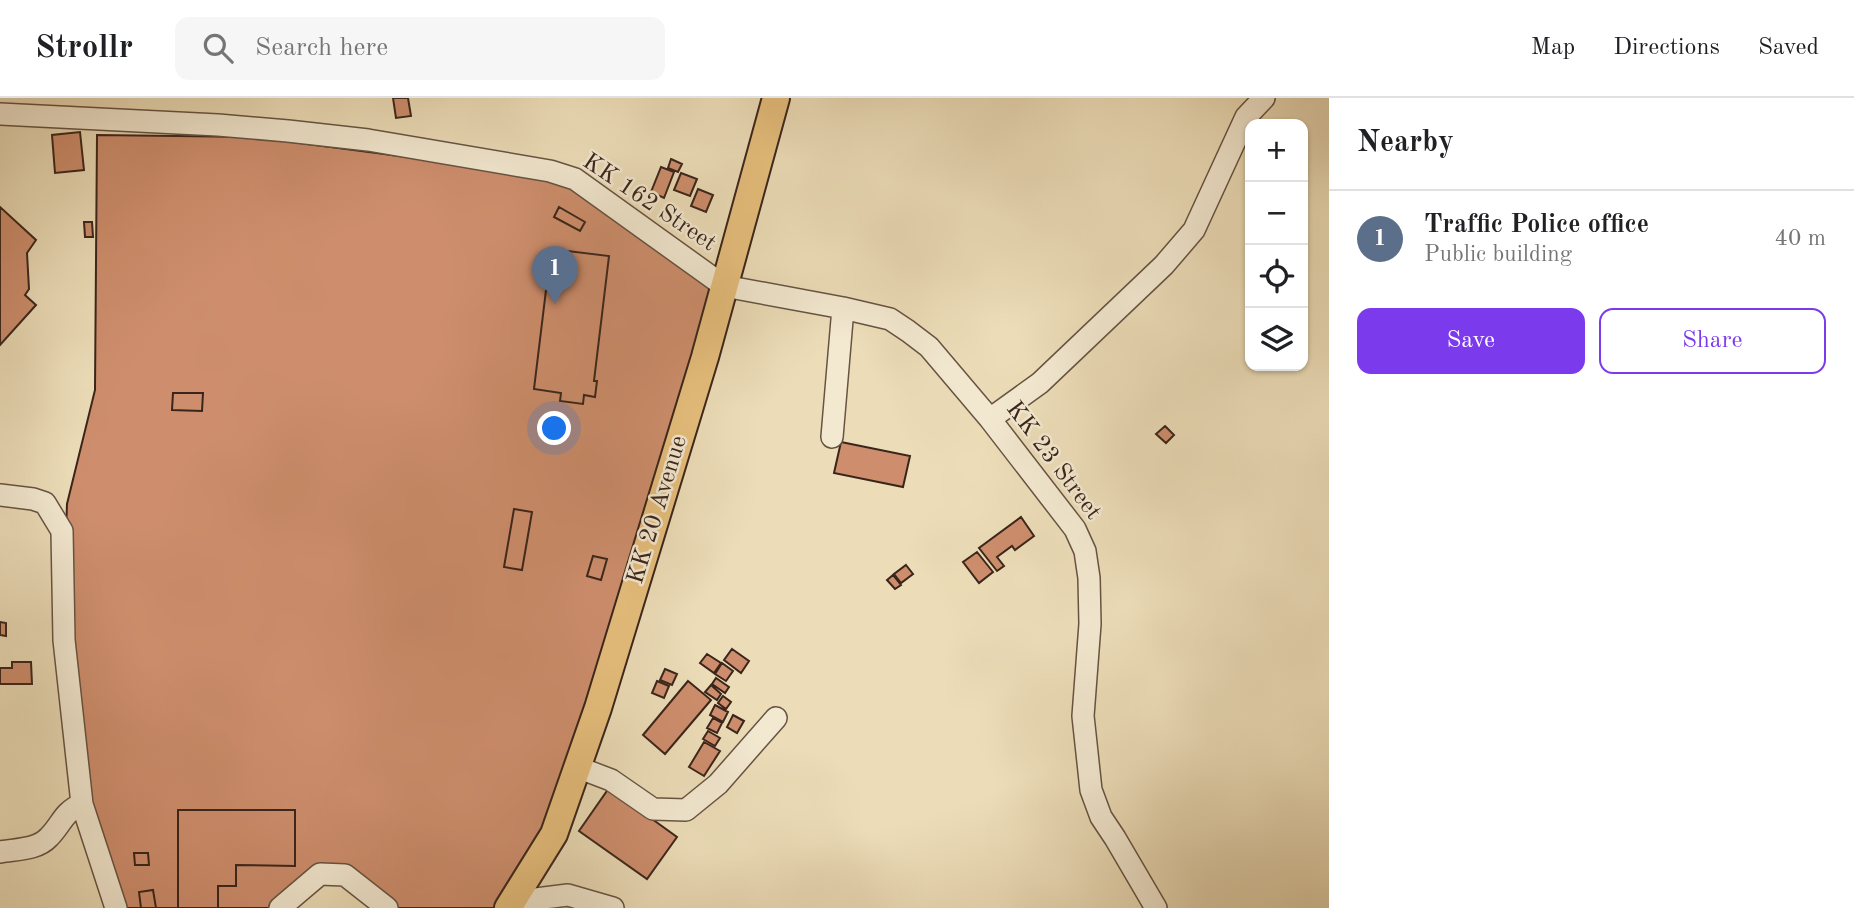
<!DOCTYPE html>
<html lang="en">
<head>
<meta charset="utf-8">
<style>
  :root { --surface:#fff; --page:#f6f6f6; --text:#202124; --muted:#757577; --line:#e0e0e0; --accent:#7c3aed }
  body { margin:0; font-family:"Old Standard TT",serif; background:var(--page); color:var(--text) }
  .controls { position:absolute; right:21px; top:21px; display:grid; overflow:hidden; border-radius:14px; box-shadow:0 2px 5px #0004 }
  .controls button { width:63px; height:63px; display:grid; place-items:center; padding:0; border:0; border-bottom:2px solid var(--line); background:var(--surface); color:var(--text); font:35px sans-serif }
  .you { position:absolute; left:555px; top:331px; width:24px; height:24px; margin:-18px; border:5px solid #fff; border-radius:50%; background:#1a73e8; box-shadow:0 0 0 10px #1a73e833 }
  .badge { display:grid; place-items:center; width:46px; height:46px; border-radius:50%; background:var(--accent); color:#fff; font-size:23px; font-weight:700 }
  .pin { position:absolute; translate:-50% -58px; filter:drop-shadow(0 2px 4px #0008) }
  .pin::after { content:''; position:absolute; top:37px; width:24px; height:21px; background:inherit; clip-path:polygon(0 0,100% 0,50% 100%) }
  .list { margin:0; padding:0; list-style:none }
  h2 { display:flex; justify-content:space-between; align-items:center; height:91px; margin:0; padding:0 28px; font-size:30px }
  h2 small { font-size:23px; font-weight:400; color:var(--muted) }
  .list li { display:grid; grid-template-columns:46px 1fr auto; gap:21px; align-items:center; box-sizing:border-box; height:98px; padding:0 28px; border-top:2px solid var(--line) }
  .list b { display:block; font-size:26px; white-space:nowrap }
  .list p { margin:0; font-size:23px; white-space:nowrap; color:var(--muted) }
  .list em { font-size:23px; font-style:normal; color:var(--muted) }
  .actions { display:flex; gap:14px; padding:21px 28px }
  .actions a { flex:1; padding:16px 0; border:2px solid var(--accent); border-radius:14px; text-align:center; font-size:24px; color:var(--accent) }
  .actions .main { background:var(--accent); color:#fff }
  .icon { flex:none; width:38px; height:38px; fill:none; stroke:currentColor; stroke-width:2; stroke-linecap:round; stroke-linejoin:round }
  .map { position:relative; flex:none; width:1329px; height:810px; overflow:hidden }
  header { display:flex; align-items:center; gap:42px; box-sizing:border-box; height:98px; padding:0 35px; background:var(--surface); border-bottom:2px solid var(--line) }
  header strong { font-size:33px }
  nav { display:flex; gap:38px; margin-inline-start:auto; font-size:24px }
  .search { width:490px; height:63px; background:var(--page); display:flex; align-items:center; gap:18px; box-sizing:border-box; padding:0 24px; border-radius:14px; color:var(--muted); font-size:26px }
  main { display:flex }
  aside { flex:1; background:var(--surface) }
  .map>svg:first-child { display:block }
  .building { fill:#ce8e6d; stroke:#3a251b; stroke-width:2 }
  .lines { fill:none; stroke-linecap:round; stroke-linejoin:round }
  .minor-casing { stroke:#665342; stroke-width:24 }
  .major-casing { stroke:#3a251b; stroke-width:30 }
  .minor { stroke:#f3e9d1; stroke-width:21 }
  .major { stroke:#e6be7c; stroke-width:26 }
  .labels { text-anchor:middle; dominant-baseline:central; stroke-width:5; stroke-linejoin:round; paint-order:stroke }
  .street-label { font-size:24px; fill:#3a251b; stroke:#f3e9d1 }
</style>
</head>
<body>
<header>
<strong>Strollr</strong>
<div class="search"><svg class="icon" aria-label="search" viewBox="0 0 24 24"><circle cx="10" cy="10" r="6"/><path d="M15 15l6 6"/></svg>Search here</div>
<nav><a>Map</a><a>Directions</a><a>Saved</a></nav>
</header>
<main>
<div class="map">
<svg width="1329" height="810" viewBox="0 0 1329 810">
  <rect width="100%" height="100%" fill="#ecddb8"/>
  <filter id="stains"><feTurbulence type="fractalNoise" baseFrequency=".00286" numOctaves="4"/><feColorMatrix values="0 0 0 0 .2 0 0 0 0 .09 0 0 0 0 .02 0 0 0 .5 -.17"/></filter>
  <radialGradient id="worn" r=".72"><stop offset=".6" stop-color="#630" stop-opacity="0"/><stop offset="1" stop-color="#630" stop-opacity=".3"/></radialGradient>
  <path class="building" d="M393,0h15l3,18 -15,2z
    M80,34l4,38 -29,3 -3,-38z
    M97,37l157,2 321,42 149,107 -147,481 -69,141h-121l-67,-34 -40,34h-164l-34,-104 -19,-188 4,-112 28,-114z
    M671,61l11,5 -4,8 -10,-4z
    M661,69l13,5 -10,26 -13,-6z
    M681,75l16,6 -7,17 -16,-6z
    M698,91l15,6 -7,17 -15,-6z
    M0,109l36,33 -9,13 2,36 -4,6 11,10 -36,40z
    M559,109l26,15 -5,9 -26,-14z
    M84,124h8l1,15h-8z
    M551,151l58,7 -15,125h3l-2,16 -11,-2 -1,9 -23,-3 1,-8 -27,-4z
    M173,295h30l-1,18 -30,-1z
    M1165,328l9,9 -8,8 -10,-9z
    M841,344l69,14 -7,31 -69,-14z
    M514,411l18,3 -10,58 -18,-3z
    M1021,419l13,19 -19,14 -3,-4 -15,11 7,9 -7,5 -18,-23z
    M977,454l16,20 -14,11 -16,-21z
    M593,458l14,3 -6,21 -14,-4z
    M906,467l7,9 -12,9 -7,-9z
    M893,477l8,10 -6,4 -8,-9z
    M0,524l6,1v13l-6,-1z
    M732,551l17,12 -8,12 -17,-13z
    M707,556l14,9 -7,10 -14,-10z
    M12,564h19l1,22h-32v-16h12z
    M722,565l11,8 -7,10 -11,-7z
    M665,571l12,5 -5,11 -12,-5z
    M716,580l13,9 -4,6 -13,-9z
    M657,583l12,5 -5,12 -12,-5z
    M688,583l23,19 -46,54 -22,-19z
    M711,587l10,9 -4,6 -12,-8z
    M723,598l8,6 -5,7 -8,-6z
    M715,607l13,7 -5,10 -13,-7z
    M733,617l11,6 -7,12 -10,-6z
    M713,620l9,5 -5,10 -10,-5z
    M708,633l12,7 -5,8 -12,-7z
    M704,644l16,9 -16,25 -15,-9z
    M609,690l68,49 -30,42 -68,-48z
    M178,712h117v56l-59,-1v21h-18v22h-40z
    M134,755h14l1,12h-14z
    M153,792l3,18h-15l-2,-16z"/>
  <g class="lines">
    <g class="minor-casing">
      <path id="minor" d="M0,16l218,11 70,6 80,9 182,31 25,8 149,107 119,22 47,11 18,12 21,16 61,72 85,110 10,22 4,27 1,46 -7,92 8,74 10,27 14,21 41,70
        M990,321l50,-36 124,-118 30,-35 52,-113 18,-19
        M832,339l11,-129
        M0,397l33,4 12,4 17,28 2,109 18,164 34,104
        M577,669l34,13 42,29 33,1 32,-26 58,-66
        M0,754c17,-3 37,-2 49,-15 13,-13 14,-25 33,-33
        M512,804l56,-7 45,13
        M280,810l40,-34 25,1 42,33"/>
    </g>
    <g class="major-casing">
      <path id="major" d="M508,810l46,-74 44,-126 107,-351 71,-259"/>
    </g>
    <use href="#minor" class="minor"/>
    <use href="#major" class="major"/>
  </g>
  <g class="labels">
    <g class="street-label">
      <text transform="translate(649 105) rotate(34)">KK 162 Street</text>
      <text transform="translate(1053 363) rotate(53)">KK 23 Street</text>
      <text transform="translate(658 412) rotate(-73)">KK 20 Avenue</text>
    </g>
  </g>
  <rect width="100%" height="100%" filter="url(#stains)"/>
  <rect width="100%" height="100%" fill="url(#worn)"/>
</svg>
<div class="controls">
<button>+</button>
<button>−</button>
<button><svg class="icon" aria-label="locate" viewBox="0 0 24 24"><circle cx="12" cy="12" r="6"/><path d="M12 2v4M12 18v4M2 12h4M18 12h4"/></svg></button>
<button><svg class="icon" aria-label="layers" viewBox="0 0 24 24"><path d="M12 4l9 5-9 5-9-5zM3 14l9 5 9-5"/></svg></button>
</div>
<div class="you"></div>
<div class="pin badge" style="left:555px;top:206px;background:#5c6f8a">1</div>
</div>
<aside>
<h2>Nearby<small></small></h2>
<ul class="list">
<li><span class="badge" style="background:#5c6f8a">1</span><div><b>Traffic Police office</b><p>Public building</p></div><em>40 m</em></li>
</ul>
<div class="actions"><a class="main">Save</a><a>Share</a></div>
</aside>
</main>
</body>
</html>
